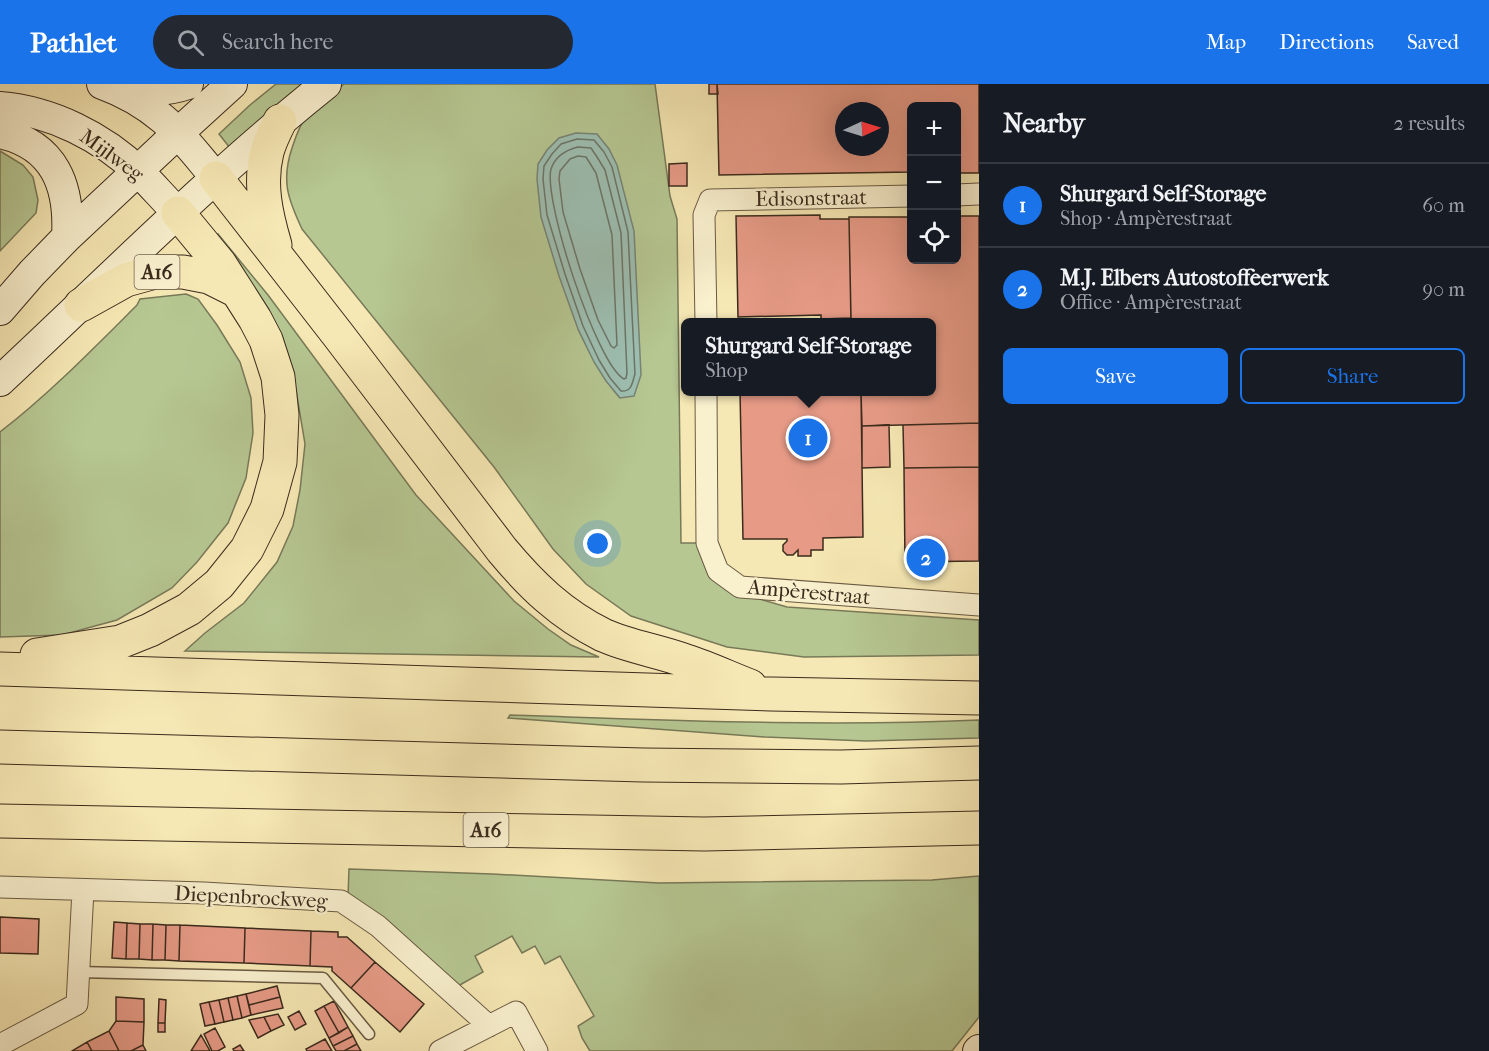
<!DOCTYPE html>
<html lang="en">
<head>
<meta charset="utf-8">
<style>
  :root { --surface:#171b24; --page:#242831; --text:#f1f3f6; --muted:#9ea1a6; --line:#363941; --accent:#1a73e8 }
  body { margin:0; font-family:"IM FELL French Canon",serif; background:var(--page); color:var(--text) }
  .controls { position:absolute; right:18px; top:18px; display:grid; overflow:hidden; border-radius:9px; box-shadow:0 6px 24px #0002 }
  .controls button { width:54px; height:54px; display:grid; place-items:center; padding:0; border:0; border-bottom:2px solid var(--line); background:var(--surface); color:var(--text); font:30px sans-serif }
  .compass { position:absolute; left:835px; top:18px; width:54px; height:54px; border-radius:50%; background:var(--surface); box-shadow:0 6px 24px #0002; rotate:86deg }
  .you { position:absolute; left:598px; top:460px; width:21px; height:21px; margin:-15px; border:4px solid #fff; border-radius:50%; background:#1a73e8; box-shadow:0 0 0 9px #1a73e833 }
  .badge { display:grid; place-items:center; width:39px; height:39px; border-radius:50%; background:var(--accent); color:#fff; font-size:20px; font-weight:700 }
  .pin { position:absolute; translate:-50% -50%; border:3px solid #fff; box-shadow:0 2px 6px #0006 }
  .popup { position:absolute; left:681px; top:234px; width:255px; height:78px; box-sizing:border-box; display:grid; place-content:center; border-radius:9px; background:var(--surface); filter:drop-shadow(0 2px 4px #0005); font-size:20px; white-space:nowrap; color:var(--muted) }
  .popup b { font-size:22px; color:var(--text) }
  .popup::after { content:''; position:absolute; left:50%; top:100%; margin-left:-12px; border:12px solid transparent; border-top-color:var(--surface) }
  .list { margin:0; padding:0; list-style:none }
  h2 { display:flex; justify-content:space-between; align-items:center; height:78px; margin:0; padding:0 24px; font-size:26px }
  h2 small { font-size:20px; font-weight:400; color:var(--muted) }
  .list li { display:grid; grid-template-columns:39px 1fr auto; gap:18px; align-items:center; box-sizing:border-box; height:84px; padding:0 24px; border-top:2px solid var(--line) }
  .list b { display:block; font-size:22px; white-space:nowrap }
  .list p { margin:0; font-size:20px; white-space:nowrap; color:var(--muted) }
  .list em { font-size:20px; font-style:normal; color:var(--muted) }
  .actions { display:flex; gap:12px; padding:18px 24px }
  .actions a { flex:1; padding:14px 0; border:2px solid var(--accent); border-radius:9px; text-align:center; font-size:21px; color:var(--accent) }
  .actions .main { background:var(--accent); color:#fff }
  .icon { flex:none; width:33px; height:33px; fill:none; stroke:currentColor; stroke-width:2; stroke-linecap:round; stroke-linejoin:round }
  .map { position:relative; flex:none; width:979px; height:967px; overflow:hidden }
  header { display:flex; align-items:center; gap:36px; box-sizing:border-box; height:84px; padding:0 30px; background:var(--accent); color:#fff }
  header strong { font-size:28px }
  nav { display:flex; gap:33px; margin-inline-start:auto; font-size:21px }
  .search { width:420px; height:54px; background:var(--page); display:flex; align-items:center; gap:15px; box-sizing:border-box; padding:0 21px; border-radius:33px; color:var(--muted); font-size:22px }
  main { display:flex }
  aside { flex:1; background:var(--surface) }
  .map>svg:first-child { display:block }
  .green { fill:#b6c792; stroke:#787958; stroke-width:1.5; fill-rule:evenodd }
  .water { fill:#9dbfb2; stroke:#768476; stroke-width:1.5 }
  .lines { fill:none; stroke-linecap:round; stroke-linejoin:round }
  .shore { stroke:#6c7568; stroke-width:1.5 }
  .building { fill:#e79b87; stroke:#3b2b1d; stroke-width:1.5; fill-rule:evenodd }
  .service-casing { stroke:#6a5a43; stroke-width:13 }
  .minor-casing { stroke:#6a5a43; stroke-width:23 }
  .secondary-casing { stroke:#3b2b1d; stroke-width:32 }
  .motorway-casing { stroke:#3b2b1d; stroke-width:35 }
  .service { stroke:#f9f0ce; stroke-width:10 }
  .minor { stroke:#f9f0ce; stroke-width:21 }
  .secondary { stroke:#f9f0ce; stroke-width:30 }
  .motorway { stroke:#f6e8b4; stroke-width:33 }
  .labels { text-anchor:middle; dominant-baseline:central; stroke-width:4.5; stroke-linejoin:round; paint-order:stroke }
  .shield { fill:#f9f0ce; stroke:#746652; stroke-width:1.5 }
  .shield-label { font-size:20px; font-weight:bold; fill:#3b2b1d }
  .street-label { font-size:21px; fill:#3b2b1d; stroke:#f9f0ce }
</style>
</head>
<body>
<header>
<strong>Pathlet</strong>
<div class="search"><svg class="icon" aria-label="search" viewBox="0 0 24 24"><circle cx="10" cy="10" r="6"/><path d="M15 15l6 6"/></svg>Search here</div>
<nav><a>Map</a><a>Directions</a><a>Saved</a></nav>
</header>
<main>
<div class="map">
<svg width="979" height="967" viewBox="0 0 979 967">
  <rect width="100%" height="100%" fill="#f6e8b4"/>
  <filter id="stains"><feTurbulence type="fractalNoise" baseFrequency=".00333" numOctaves="4"/><feColorMatrix values="0 0 0 0 .2 0 0 0 0 .09 0 0 0 0 .02 0 0 0 .5 -.17"/></filter>
  <radialGradient id="worn" r=".72"><stop offset=".6" stop-color="#630" stop-opacity="0"/><stop offset="1" stop-color="#630" stop-opacity=".3"/></radialGradient>
  <path class="green" d="M276,0h33l-79,64 -11,-14 31,-29z
    M344,0h311l15,112 7,23 4,324h18l50,53 38,11 192,13v35l-175,2 -77,-10 -96,-31 -45,-32 -33,-35 -59,-82 -192,-238c-14,-30 -21,-48 -10,-81 3,-9 7,-22 13,-29 10,-12 27,-25 39,-35zM578,245l42,69c-18,-21 -30,-44 -42,-69z
    M0,67l23,14 10,12 5,23 -2,13 -36,38z
    M218,150l50,61 148,200 98,106 34,28 23,16 28,12 -414,-6 20,-18 39,-30 33,-41 16,-36 7,-36 5,-46 -9,-54 -17,-45 -64,-107z
    M186,210l12,5 19,26 23,37 11,36 2,35 -7,45 -18,45 -31,39 -25,26 -55,32 -55,15 -62,2v-205c49,-38 93,-83 137,-127l3,-6z
    M510,631c156,5 313,12 469,5v18l-113,3 -101,-4 -257,-19z
    M349,785l143,5 167,9 273,-3 47,-4v141l-27,34h-362l-8,-13 -4,-12 16,-10 -34,-60 -15,8 -10,-18 -13,7 -10,-17 -37,20 8,16 -25,14 -110,-89z"/>
  <path class="water" d="M576,49l21,1 12,15 8,16 17,66 7,144 -7,21 -14,2 -14,-17 -12,-19 -16,-33 -19,-53 -18,-59 -4,-38 1,-15 9,-14 12,-12z"/>
  <g class="lines">
    <path class="shore" d="M577,55l17,1 10,12 8,15 16,65 7,142c-3,9 -3,18 -14,17l-11,-13 -11,-18 -16,-34 -18,-52 -18,-59 -4,-36 1,-13 8,-12 9,-10z
      M578,63l13,1 6,9 8,13 16,63 6,140 -1,5 -2,1c-27,-14 -81,-179 -73,-210 4,-12 15,-19 27,-22z
      M578,72l8,1 10,16 16,62 5,110 -3,3 -3,-2 -13,-26 -18,-51 -17,-57 -4,-33 1,-8 10,-12z"/>
  </g>
  <path class="building" d="M709,0h8l1,10h-9z
    M717,0h262v89h-23v-67h-44v66l-193,3zM844,27h36v36h-36z
    M687,79v23h-18v-22z
    M820,131v4h29l2,99 -30,1v-4l-83,2 -2,-101z
    M956,132h23v207l-117,3 -1,-34h70v-70h-80l-2,-105h63v43h44z
    M740,308h121l2,145 -40,1v12h-12v6h-13v-6l-5,5h-6l-4,-4v-6l4,-4v-2h-44z
    M979,339v44l-75,1 -1,-43z
    M889,341l1,42 -28,1v-42z
    M979,383v94l-74,1 -1,-94z
    M0,833l39,2 -1,35 -38,-1z
    M114,838l13,1 -1,36 -14,-1z
    M127,839l13,1 -1,35h-13z
    M140,840h13l-1,36 -13,-1z
    M153,840l13,1 -1,35h-13z
    M166,841h14l-1,36 -14,-1z
    M180,841l65,3 -1,35 -65,-2z
    M245,844l66,3 -1,35 -66,-3z
    M311,847l27,1v5h9l28,25 -24,26 -19,-17v-4l-22,-1z
    M375,878l49,42 -24,28 -49,-44z
    M277,902l3,11 -31,8 -3,-11z
    M246,910l5,21 -9,3 -5,-22z
    M237,912l5,22 -9,2 -5,-22z
    M116,913l28,2v23l-28,-1z
    M280,913l3,11 -32,7 -2,-10z
    M228,914l5,22 -9,2 -5,-22z
    M159,915l7,1 -1,23h-7z
    M219,916l5,22 -9,2 -6,-22z
    M334,917l14,26 -9,6 -15,-27z
    M209,918l6,22 -10,2 -5,-22z
    M324,922l15,27 -10,5 -14,-27z
    M299,927l7,13 -11,6 -7,-13z
    M278,930l6,11 -13,6 -7,-14z
    M264,933l7,14 -13,7 -9,-18z
    M116,937l28,1 -1,23 -12,6h-12l-10,-20z
    M158,939h7v9h-7z
    M348,943l5,9 -20,10 -4,-8z
    M215,944l10,19 -7,4h-6l-8,-17z
    M109,947l10,20h-27l-5,-9z
    M201,951l9,16h-19z
    M353,952l4,8 -13,7h-8l-3,-5z
    M325,955l7,12h-25l-1,-2z
    M87,958l5,9h-20z
    M357,960l4,7h-17z
    M143,961l3,6h-15z
    M240,961l4,6h-10l-1,-2z"/>
  <g class="lines">
    <g class="service-casing">
      <path id="service" d="M78,888l245,6 46,56"/>
    </g>
    <g class="minor-casing">
      <path id="minor" d="M956,111l23,-1
        M706,238l-2,-107 6,-15 202,-4
        M706,308l1,151 11,28 22,16 239,18
        M0,803l204,6 137,8 37,25 111,100
        M0,961l77,-41 6,-114
        M440,967l76,-39 21,39"/>
    </g>
    <g class="secondary-casing">
      <path id="secondary" d="M102,0c22,8 43,20 61,35 20,17 36,39 53,59
        M118,6c24,1 47,2 70,-6
        M0,23c51,4 103,30 140,66 13,13 25,27 38,40
        M0,49c55,12 70,53 67,104
        M0,226l32,-37 35,-36 110,-103 55,-50
        M0,297c107,-100 211,-205 326,-297
        M978,967l1,-1"/>
    </g>
    <g class="motorway-casing">
      <path id="motorway" d="M216,94l123,158 163,214c30,36 59,64 101,85 27,12 56,16 83,26 22,7 43,17 64,25
        M275,161c-9,-31 -16,-61 -8,-93 3,-11 8,-21 13,-31
        M81,221l45,-25 29,-8h28l26,5 28,14
        M37,571l83,-13 30,-12 39,-21 30,-25 28,-35 20,-40 13,-47 2,-47 -4,-38 -12,-37 -11,-21 -35,-55 -42,-51
        M0,585l771,25 208,4
        M0,663l643,18 198,2 138,-4
        M0,737l704,13 275,-6"/>
    </g>
    <use href="#service" class="service"/>
    <use href="#minor" class="minor"/>
    <use href="#secondary" class="secondary"/>
    <use href="#motorway" class="motorway"/>
  </g>
  <g class="labels">
    <g class="shield">
      <rect x="134.5" y="171" width="45" height="34" rx="4.5"/>
      <rect x="463.5" y="729" width="45" height="34" rx="4.5"/>
    </g>
    <g class="shield-label">
      <text x="157" y="188">A16</text>
      <text x="486" y="746">A16</text>
    </g>
    <g class="street-label">
      <text transform="translate(112 71) rotate(36)">Mijlweg</text>
      <text transform="translate(811 114) rotate(-1)">Edisonstraat</text>
      <text transform="translate(809 508) rotate(5)">Ampèrestraat</text>
      <text transform="translate(251 813) rotate(3)">Diepenbrockweg</text>
    </g>
  </g>
  <rect width="100%" height="100%" filter="url(#stains)"/>
  <rect width="100%" height="100%" fill="url(#worn)"/>
</svg>
<div class="controls">
<button>+</button>
<button>−</button>
<button><svg class="icon" aria-label="locate" viewBox="0 0 24 24"><circle cx="12" cy="12" r="6"/><path d="M12 2v4M12 18v4M2 12h4M18 12h4"/></svg></button>
</div>
<svg class="compass" viewBox="-18 -18 36 36"><path d="M0-13l5 13h-10z" fill="#e53935"/><path d="M0 13l5-13h-10z" fill="#9ea1a6"/></svg>
<div class="you"></div>
<div class="pin badge" style="left:808px;top:354px">1</div>
<div class="popup"><b>Shurgard Self-Storage</b>Shop</div>
<div class="pin badge" style="left:926px;top:474px">2</div>
</div>
<aside>
<h2>Nearby<small>2 results</small></h2>
<ul class="list">
<li><span class="badge">1</span><div><b>Shurgard Self-Storage</b><p>Shop · Ampèrestraat</p></div><em>60 m</em></li>
<li><span class="badge">2</span><div><b>M.J. Elbers Autostoffeerwerk</b><p>Office · Ampèrestraat</p></div><em>90 m</em></li>
</ul>
<div class="actions"><a class="main">Save</a><a>Share</a></div>
</aside>
</main>
</body>
</html>
